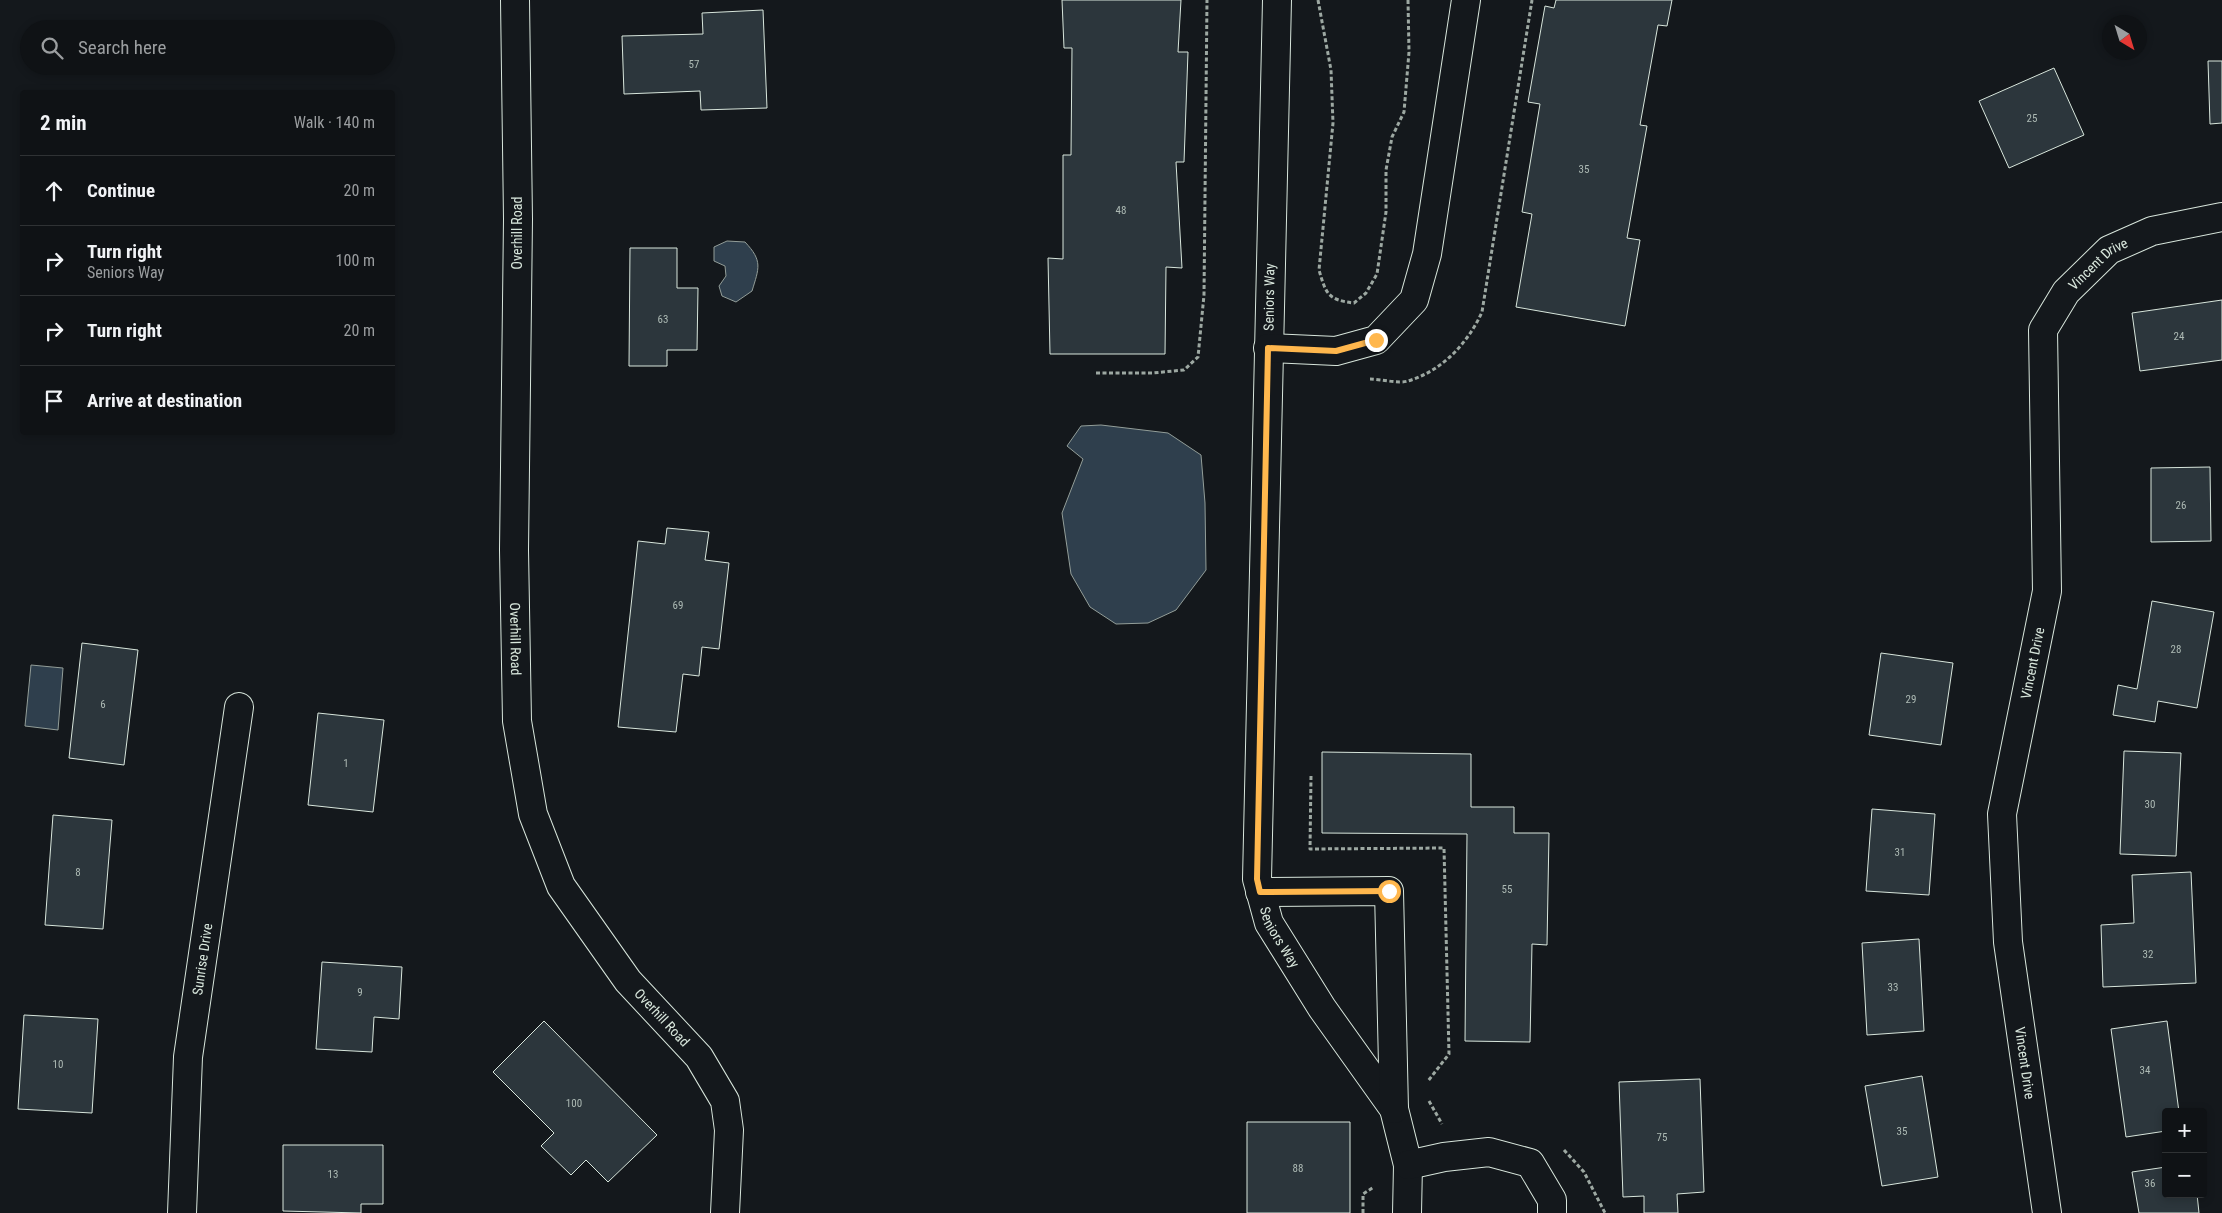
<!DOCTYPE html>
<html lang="en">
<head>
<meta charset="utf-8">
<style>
  :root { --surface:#0f1215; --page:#181b1e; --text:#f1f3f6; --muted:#9b9ea0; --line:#2f3234 }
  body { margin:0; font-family:"Roboto Condensed",sans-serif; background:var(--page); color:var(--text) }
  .controls { position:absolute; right:15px; bottom:15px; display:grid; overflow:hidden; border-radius:5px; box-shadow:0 2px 8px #0003 }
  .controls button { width:45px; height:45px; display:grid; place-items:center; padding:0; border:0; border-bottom:1px solid var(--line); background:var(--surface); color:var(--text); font:25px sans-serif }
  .compass { position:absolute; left:2102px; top:15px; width:45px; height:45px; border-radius:50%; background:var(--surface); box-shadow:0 2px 8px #0003; rotate:142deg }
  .stop { position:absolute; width:15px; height:15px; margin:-11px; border:4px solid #ffb74d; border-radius:50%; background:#fff }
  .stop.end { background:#ffb74d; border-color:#fff; box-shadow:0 1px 5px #0008 }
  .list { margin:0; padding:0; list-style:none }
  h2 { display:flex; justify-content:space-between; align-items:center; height:65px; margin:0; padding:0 20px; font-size:21px }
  h2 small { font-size:16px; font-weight:400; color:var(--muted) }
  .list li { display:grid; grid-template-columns:32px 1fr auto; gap:15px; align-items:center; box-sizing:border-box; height:70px; padding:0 20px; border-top:1px solid var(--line) }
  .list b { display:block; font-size:19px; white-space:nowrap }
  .list p { margin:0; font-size:16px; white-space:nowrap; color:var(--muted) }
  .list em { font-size:16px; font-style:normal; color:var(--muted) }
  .icon { flex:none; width:28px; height:28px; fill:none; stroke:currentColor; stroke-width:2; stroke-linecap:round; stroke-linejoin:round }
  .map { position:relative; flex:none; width:2222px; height:1213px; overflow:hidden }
  .search { position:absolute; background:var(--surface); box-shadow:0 2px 8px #0003; left:20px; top:20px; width:375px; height:55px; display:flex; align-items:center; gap:12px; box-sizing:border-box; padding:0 18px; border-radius:28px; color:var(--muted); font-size:19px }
  .panel { position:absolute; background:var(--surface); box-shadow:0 2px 8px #0003; left:20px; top:90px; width:375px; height:345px; border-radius:5px }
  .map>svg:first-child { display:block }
  .water { fill:#2f3f4d; stroke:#939e99 }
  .building { fill:#2c363c; stroke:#d8e6dc }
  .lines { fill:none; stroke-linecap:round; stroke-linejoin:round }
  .minor-casing { stroke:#d8e6dc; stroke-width:30 }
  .path { stroke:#9da8a2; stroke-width:3; stroke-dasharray:4 2.5; stroke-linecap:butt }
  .minor { stroke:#14181c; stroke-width:28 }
  .route { stroke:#ffb74d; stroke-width:6 }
  .labels { text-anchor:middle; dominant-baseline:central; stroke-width:4; stroke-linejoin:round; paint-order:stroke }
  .number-label { font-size:11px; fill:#adbab4 }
  .street-label { font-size:14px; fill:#d8e6dc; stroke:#14181c }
</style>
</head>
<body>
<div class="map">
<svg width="2222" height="1213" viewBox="0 0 2222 1213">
  <rect width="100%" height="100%" fill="#14181c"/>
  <path class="water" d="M727,241l18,1c18,19 14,26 7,49l-16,11 -14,-6 -3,-10 7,-10 -1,-10 -11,-5v-14z
    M1101,425l67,8 33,22 4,48 1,67 -30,40 -28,13 -32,1 -26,-17 -19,-33 -9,-61 21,-54 -16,-13 14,-20z
    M31,665l32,3 -5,62 -33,-4z"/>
  <path class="building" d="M1062,0h119l-3,52h10l-4,110h-8l6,106 -16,-1 -1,87h-115l-2,-96 15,1v-104h8l1,-107h-8z
    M1556,0h116l-5,26 -9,-1 -18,100 7,1 -20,112 13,2 -15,86 -109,-19 16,-93 -10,-2 18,-108 -12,-2 17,-96 9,2z
    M763,10l4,98 -66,2 -1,-19 -76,3 -2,-58 81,-2 -1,-21z
    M2208,61h14v62l-12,1z
    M2054,68l30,67 -75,33 -30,-67z
    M630,248h47v40h21l-1,62h-30v16h-38z
    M2222,300v60l-82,11 -8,-58z
    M2210,467l1,74 -60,1v-74z
    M667,528l42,4 -4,28 24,3 -10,86 -17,-2 -3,29 -16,-2 -7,58 -58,-5 20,-186 27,3z
    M2152,601l62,11 -17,96 -39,-7 -3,21 -42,-7 5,-30 19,4z
    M82,643l56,7 -14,115 -55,-7z
    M1881,653l72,10 -12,82 -72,-10z
    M318,713l66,7 -11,92 -65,-7z
    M2124,751l57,2 -5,103 -56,-2z
    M1322,752l149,2v53h43v26h35l-2,112 -15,-1 -2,98 -65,-1 2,-207 -145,-1z
    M1872,809l63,5 -6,81 -63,-4z
    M53,815l59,5 -9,109 -58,-4z
    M2191,872l5,111 -93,4 -2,-62 33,-2 -2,-48z
    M1919,939l5,92 -57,4 -5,-92z
    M322,962l80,5 -3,52 -25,-2 -2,35 -56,-3z
    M24,1015l74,4 -6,94 -74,-4z
    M544,1021l113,114 -49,47 -22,-22 -15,15 -30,-29 13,-13 -61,-61z
    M2167,1021l12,91h-13v19l-40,6 -15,-108z
    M1922,1076l16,101 -56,9 -17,-100z
    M1700,1079l4,113 -27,2 1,19h-34v-17l-21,1 -4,-115z
    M1247,1122h103v91h-103z
    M283,1145h100v59h-22v9l-78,-2z
    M2166,1167v27h31l2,19h-60l-7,-41z"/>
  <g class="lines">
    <g class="minor-casing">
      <g id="minor">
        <path id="s1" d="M515,0l3,219 -4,331 3,171 16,93 28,72 67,95 71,76 26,44 4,29 -4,83"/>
        <path id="s2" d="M1277,0l-20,879 12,44 53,85 72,101 14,56 -1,48"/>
        <path d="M1268,348l68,3 40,-11 38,-40 13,-46 39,-254"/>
        <path d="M1260,892l129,-1 5,218"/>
        <path d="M1408,1165l36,-8 45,-5 41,11 22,37v13"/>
        <path id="s3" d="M182,1213l6,-156 51,-350"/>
        <path id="s4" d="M2047,1213l-39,-271 -6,-128 45,-223 -4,-261 23,-38 43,-42 43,-19 70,-14"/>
      </g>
    </g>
    <path class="path" d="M1318,0l13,70 2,53 -14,147c7,24 9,30 35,33l12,-10 11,-19 9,-62v-42l6,-33 12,-25 5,-60 -1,-52
      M1096,373h57l31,-3 14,-13 6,-62 3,-295
      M1370,379c11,0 28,5 38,2 34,-10 60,-38 74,-69l50,-312
      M1311,776l-1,73 134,-1 5,206 -21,27
      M1429,1101l13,23
      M1564,1150l20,22 21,41
      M1363,1213v-19l11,-7"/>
    <use href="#minor" class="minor"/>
  </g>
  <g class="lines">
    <path class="route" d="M1376,340l-40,11 -68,-3 -11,531 3,13 129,-1"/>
  </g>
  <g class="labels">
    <g class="number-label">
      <text x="694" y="64">57</text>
      <text x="2032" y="118">25</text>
      <text x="1584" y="169">35</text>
      <text x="1121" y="210">48</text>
      <text x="663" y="319">63</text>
      <text x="2179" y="336">24</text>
      <text x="2181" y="505">26</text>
      <text x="678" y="605">69</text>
      <text x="2176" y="649">28</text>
      <text x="1911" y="699">29</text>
      <text x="103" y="704">6</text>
      <text x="346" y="763">1</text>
      <text x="2150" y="804">30</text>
      <text x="1900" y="852">31</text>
      <text x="78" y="872">8</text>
      <text x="1507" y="889">55</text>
      <text x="2148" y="954">32</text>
      <text x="1893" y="987">33</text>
      <text x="360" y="992">9</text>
      <text x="58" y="1064">10</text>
      <text x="2145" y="1070">34</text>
      <text x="574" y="1103">100</text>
      <text x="1902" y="1131">35</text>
      <text x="1662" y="1137">75</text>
      <text x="1298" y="1168">88</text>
      <text x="333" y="1174">13</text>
      <text x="2150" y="1183">36</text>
    </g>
    <g class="street-label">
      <text transform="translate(517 233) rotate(-90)">Overhill Road</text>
      <text stroke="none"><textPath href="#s4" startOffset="978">Vincent Drive</textPath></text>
      <text transform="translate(1269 297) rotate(-89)">Seniors Way</text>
      <text stroke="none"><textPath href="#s1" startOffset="639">Overhill Road</textPath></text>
      <text stroke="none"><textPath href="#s4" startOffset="556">Vincent Drive</textPath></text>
      <text stroke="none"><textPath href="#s2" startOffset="942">Seniors Way</textPath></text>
      <text stroke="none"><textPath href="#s3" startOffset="255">Sunrise Drive</textPath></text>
      <text stroke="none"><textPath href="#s1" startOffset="1059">Overhill Road</textPath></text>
      <text transform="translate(2025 1063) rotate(82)">Vincent Drive</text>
    </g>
  </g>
</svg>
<div class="controls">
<button>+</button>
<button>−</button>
</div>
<svg class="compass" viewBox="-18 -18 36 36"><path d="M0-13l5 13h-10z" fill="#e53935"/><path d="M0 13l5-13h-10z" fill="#9b9ea0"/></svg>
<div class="stop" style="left:1389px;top:891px"></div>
<div class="stop end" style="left:1376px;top:340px"></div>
<div class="search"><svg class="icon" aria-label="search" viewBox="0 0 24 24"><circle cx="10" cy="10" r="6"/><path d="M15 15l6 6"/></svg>Search here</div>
<section class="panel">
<h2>2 min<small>Walk · 140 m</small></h2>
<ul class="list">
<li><svg class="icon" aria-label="ahead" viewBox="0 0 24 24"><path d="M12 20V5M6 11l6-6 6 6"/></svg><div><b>Continue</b></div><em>20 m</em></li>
<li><svg class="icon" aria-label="right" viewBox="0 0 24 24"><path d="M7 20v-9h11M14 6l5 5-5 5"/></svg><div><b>Turn right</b><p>Seniors Way</p></div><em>100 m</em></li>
<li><svg class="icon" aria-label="right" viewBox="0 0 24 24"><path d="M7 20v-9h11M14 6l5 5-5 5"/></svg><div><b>Turn right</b></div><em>20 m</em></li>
<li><svg class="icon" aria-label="arrive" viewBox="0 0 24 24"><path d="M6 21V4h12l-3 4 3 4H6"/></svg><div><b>Arrive at destination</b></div></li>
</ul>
</section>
</div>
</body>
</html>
